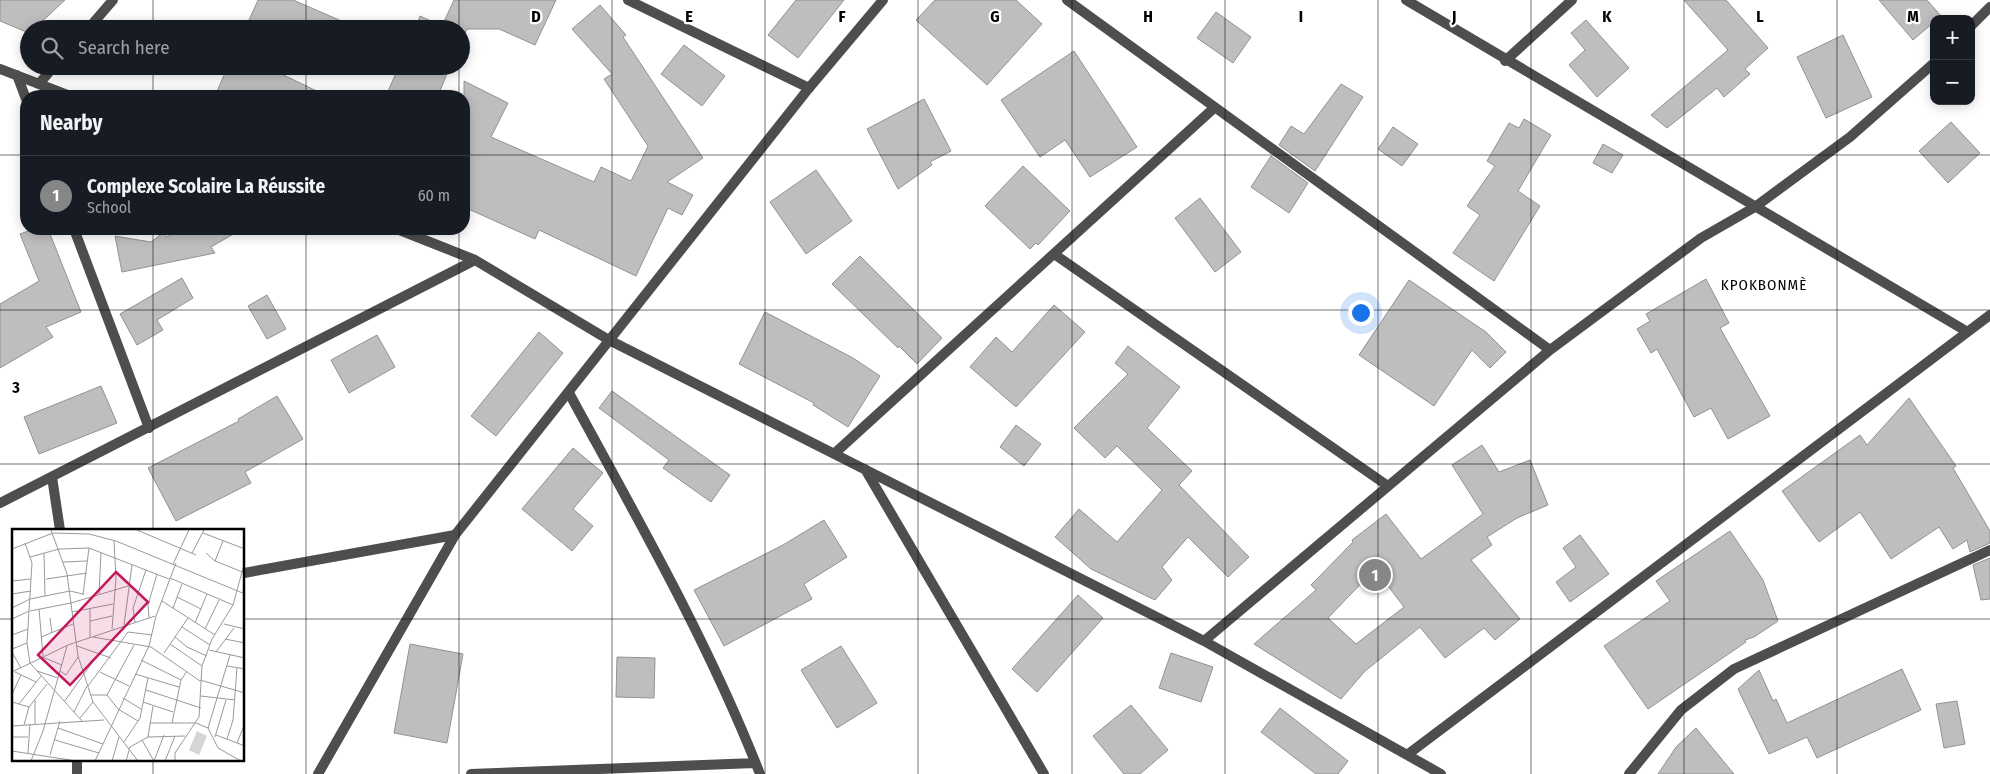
<!DOCTYPE html>
<html lang="en">
<head>
<meta charset="utf-8">
<style>
  :root { --surface:#171b24; --page:#242831; --text:#f1f3f6; --muted:#9ea1a6; --line:#363941; --accent:#858687 }
  body { margin:0; font-family:"Fira Sans Condensed",sans-serif; background:var(--page); color:var(--text) }
  .controls { position:absolute; right:15px; top:15px; display:grid; overflow:hidden; border-radius:10px; box-shadow:0 2px 12px #0003 }
  .controls button { width:45px; height:45px; display:grid; place-items:center; padding:0; border:0; border-bottom:1px solid var(--line); background:var(--surface); color:var(--text); font:25px sans-serif }
  .you { position:absolute; left:1360px; top:312px; width:18px; height:18px; margin:-12px; border:4px solid #fff; border-radius:50%; background:#1a73e8; box-shadow:0 0 0 8px #1a73e833 }
  .badge { display:grid; place-items:center; width:32px; height:32px; border-radius:50%; background:var(--accent); color:#fff; font-size:16px; font-weight:700 }
  .pin { position:absolute; translate:-50% -50%; border:2px solid #fff; box-shadow:0 1px 5px #0006 }
  .list { margin:0; padding:0; list-style:none }
  h2 { display:flex; justify-content:space-between; align-items:center; height:65px; margin:0; padding:0 20px; font-size:21px }
  h2 small { font-size:16px; font-weight:400; color:var(--muted) }
  .list li { display:grid; grid-template-columns:32px 1fr auto; gap:15px; align-items:center; box-sizing:border-box; height:80px; padding:0 20px; border-top:1px solid var(--line) }
  .list b { display:block; font-size:19px; white-space:nowrap }
  .list p { margin:0; font-size:16px; white-space:nowrap; color:var(--muted) }
  .list em { font-size:16px; font-style:normal; color:var(--muted) }
  .icon { flex:none; width:28px; height:28px; fill:none; stroke:currentColor; stroke-width:2; stroke-linecap:round; stroke-linejoin:round }
  .map { position:relative; flex:none; width:1990px; height:774px; overflow:hidden }
  .search { position:absolute; background:var(--surface); box-shadow:0 2px 12px #0003; left:20px; top:20px; width:450px; height:55px; display:flex; align-items:center; gap:12px; box-sizing:border-box; padding:0 18px; border-radius:28px; color:var(--muted); font-size:19px }
  .panel { position:absolute; background:var(--surface); box-shadow:0 2px 12px #0003; left:20px; top:90px; width:450px; height:145px; border-radius:20px }
  .map>svg:first-child { display:block }
  .building { fill:#bebebe; stroke:#929292; fill-rule:evenodd }
  .lines { fill:none; stroke-linecap:round; stroke-linejoin:round }
  .minor { stroke:#4e4e4e; stroke-width:10 }
  .tertiary { stroke:#4e4e4e; stroke-width:10 }
  .grid { fill:none; stroke:#000; stroke-width:1; stroke-opacity:0.55 }
  .labels { text-anchor:middle; dominant-baseline:central; stroke-width:4.5; stroke-linejoin:round; paint-order:stroke }
  .neighbourhood-label { font-size:15px; letter-spacing:1px; fill:#000; stroke:#fff }
  .inset-road { fill:none; stroke:#999; stroke-width:1 }
  .view { fill:#c2185b; fill-opacity:0.15; stroke:#c2185b; stroke-width:2.5 }
  .inset-edge { fill:none; stroke:#000; stroke-width:2.5 }
  .grid-label { font-size:16px; text-anchor:middle; font-weight:bold; fill:#000; stroke:#fff; stroke-width:4.5; stroke-linejoin:round; paint-order:stroke }
</style>
</head>
<body>
<div class="map">
<svg width="1990" height="774" viewBox="0 0 1990 774">
  <rect width="100%" height="100%" fill="#fff"/>
  <path class="building" d="M0,0h65l-31,29h-5v4l-29,-12z
    M258,0h35l67,29h-115z
    M454,0h102l-21,45 -36,-16h-32l-6,12v-12h-46l5,-13 22,10z
    M796,0h48l-46,58 -30,-23z
    M935,0h81l26,24 -55,61 -71,-65z
    M1684,0h42l42,48 -23,21 5,5 -26,23 -7,-9 -50,40 -16,-13 77,-65z
    M1879,0h48l14,16 -7,3v3l-21,18z
    M600,5l26,30 -3,2 80,121 -36,24 26,13 -11,20 -14,-7 -32,68 -97,-46 -4,9 -71,-32v-126l44,22 -17,34 103,45 7,-15 30,14 17,-35 -44,-67 8,-5 -40,-45z
    M1216,12l35,25 -18,26 -36,-25z
    M1586,20l43,48 -32,29 -28,-32 16,-15 -14,-17z
    M1843,35l29,62 -46,21 -29,-61z
    M684,45l41,31 -23,30 -41,-32z
    M1074,51l63,96 -47,30 -25,-37 -25,17 -39,-57z
    M228,66h37l62,30h-112z
    M399,66h51l-12,30h-52z
    M1341,84l22,13 -48,74 -36,-26 12,-19 13,8z
    M924,99l27,52 -21,11 2,3 -34,24 -31,-60z
    M1524,119l27,16 -33,56 22,15 -46,75 -41,-28 27,-38 -13,-9 28,-40 -8,-5 22,-38 10,5z
    M1951,122l29,31 -32,30 -29,-32z
    M1393,127l25,17 -16,22 -24,-17z
    M1603,144l20,11 -11,18 -19,-10z
    M1271,156l37,27 -19,30 -38,-26z
    M1023,166l47,45 -32,34 -2,-2 -6,6 -45,-43z
    M816,170l36,51 -46,33 -36,-52z
    M1200,198l41,54 -26,20 -40,-54z
    M34,229h14l33,83 -35,15 7,10 -53,31v-64l39,-23 -19,-47z
    M180,229h62l-31,18 4,6 -93,19 -7,-36 36,6 13,-10 3,5z
    M860,256l82,82 -25,26 -18,-18 -1,2 -66,-64z
    M182,278l11,20 -36,22 6,10 -26,15 -17,-31z
    M1706,279l23,44 -9,5 50,88 -42,23 -17,-31 -17,9 -37,-68 -6,4 -14,-24 13,-8 -4,-7z
    M1409,280l77,52 20,20 -16,16 -18,-18 -38,56 -75,-51z
    M267,295l19,34 -19,10 -19,-33z
    M1054,305l31,27 -69,75 -46,-40 26,-30 16,15z
    M765,312l88,46 27,18 -32,51 -35,-22 1,-2 -75,-39z
    M539,332l24,21 -67,83 -25,-20z
    M377,335l18,32 -46,26 -18,-33z
    M1128,346l52,41 -33,41 45,43 -13,14 70,72 -21,20 -40,-40 -26,30 10,13 -17,20 -64,-31 -36,-32 24,-28 38,33 45,-52 -45,-44 -12,12 -31,-30 54,-54 -13,-11z
    M101,386l16,37 -78,31 -15,-37z
    M612,391l118,84 -19,27 -48,-34 6,-8 -70,-52z
    M277,396l26,43 -58,33 6,11 -75,38 -28,-53 91,-47 -1,-2z
    M1909,398l47,68 -3,2 37,63v12l-20,9 -3,-12 -14,9 -14,-22 -48,32 -31,-47 -41,30 -37,-51 78,-56 7,10z
    M1016,425l25,19 -17,22 -24,-19z
    M1482,445l17,27 31,-12 18,45 -31,13 -30,19 5,8 -21,15 49,59 -25,21 -11,-12 -39,30 -25,-31 -55,44 -24,28 -87,-55 62,-54 -5,-5 42,-43 -1,-2 34,-26 35,45 62,-45 -31,-49zM1375,569l29,38 -48,37 -28,-26z
    M573,448l30,25 -30,36 20,17 -21,25 -50,-42z
    M824,520l23,37 -43,27 8,15 -88,47 -30,-56 89,-45z
    M1730,531l33,49 15,41 -24,16 -9,3 1,2 -98,67 -44,-63 66,-45 -14,-20z
    M1580,535l29,39 -39,28 -14,-20 20,-15 -13,-19z
    M1990,558v41l-9,1 -8,-35z
    M1078,595l25,23 -66,74 -25,-23z
    M410,644l53,10 -16,89 -53,-10z
    M841,646l36,57 -40,25 -36,-58z
    M1171,653l42,14 -12,35 -42,-14z
    M617,657l38,1 -1,40 -38,-1z
    M1902,669l19,41 -104,48 -10,-21 -38,17 -31,-65 21,-19 14,31 3,-2 11,24z
    M1957,701l8,43 -21,4 -8,-44z
    M1131,705l37,45 -28,24h-16l-31,-38z
    M1280,708l68,53 -10,13h-22l-55,-42z
    M1696,728l38,46h-76l18,-27z"/>
  <g class="lines">
    <path class="minor" d="M628,0l181,88
      M1067,0l483,350
      M1406,0l560,331
      M1971,26l19,-19
      M88,29l25,-29
      M1505,61l67,-61
      M0,69l70,27
      M17,75l9,24
      M39,84l15,-18
      M74,229l75,199
      M397,229l78,31 134,80 595,301 237,133
      M1054,254l334,232
      M569,393c68,125 139,248 191,381
      M835,453l379,-345
      M865,469l179,305
      M52,477l8,53
      M0,503l475,-243
      M244,573l211,-38
      M1204,641l346,-291 151,-112 54,-31 95,-70 84,-74
      M1407,755l583,-440
      M77,760v14
      M471,774l284,-11
      M1629,774l52,-64 53,-41 256,-119"/>
    <path class="tertiary" d="M318,774l137,-239 354,-447 74,-88"/>
  </g>
  <path class="grid" d="M153,0v29M306,0v29M459,0v29M612,0v774M765,0v774M918,0v774M1072,0v774M1225,0v774M1378,0v774M1531,0v774M1684,0v774M1837,0v774M153,66v30M306,66v30M459,66v30M0,155h26M464,155h1526M153,229v301M306,229v545M459,229v545M0,310h1990M0,464h1990M0,619h14M244,619h1746M153,760v14"/>
  <g class="labels">
    <g class="neighbourhood-label">
      <text x="1764" y="285">KPOKBONMÈ</text>
    </g>
  </g>
  <g transform="translate(12 529)">
    <rect width="232" height="232" fill="#fff"/>
    <path d="M185,202l10,5 -8,19 -10,-5z" fill="#d5d5d5"/>
    <path class="inset-road" d="M39,1l16,44 11,82 15,46 45,59M125,1l59,25M191,4l42,16M13,14l7,20 -5,80 3,20 52,58M0,20l41,-16 36,1 27,7 129,53M32,24l1,43M180,24l12,-23M194,24l9,8 30,12M18,28l29,-8 30,-1 80,31M203,32l8,-20M51,33l24,-1M161,35l16,-34M158,49l63,27M34,50l41,-6M0,52l19,-2M0,65l19,-3M87,65l2,-41M71,66l6,-47M165,68l24,12M150,72l53,34M0,79l18,-9 40,-8 13,3M161,79l9,-24M27,80l4,47M18,82l41,-8 57,-17M60,83l41,-8M38,89l2,15M137,89l-1,-13 9,-31M0,90l17,-8M78,92l22,-5M123,93l-2,-14 13,-38M183,94l12,-29M212,95l21,5M112,96l8,-60M170,98l28,18M100,100l4,-51 -2,-37M193,100l14,-29M0,106l16,-6M29,108l32,-13M78,108v-29M81,108l58,10 49,34M163,108l12,10 20,9M213,110l20,4M158,115l32,22M65,117l34,12M0,120l15,-6M197,121l36,8M0,123l9,16M204,123l18,-24M152,124l24,-35M30,128l20,8M129,131l40,20M215,137l18,3M25,142l21,7M48,142l6,4 12,-18M0,143l56,-27 87,-29M3,143l21,10M88,143l29,14M123,145l44,13M188,151l45,13M76,157l40,-54 24,3M134,161l55,18M0,165l9,-19M79,166h16l11,14 20,12M95,166l27,-50M189,167l34,4M111,169l18,11M23,171v24M0,173l17,5M52,173l35,-49M131,173l30,10M7,175l22,-28M62,183l13,-26M68,189l13,-16M138,194h46M160,194l9,-43 6,-9M184,194l12,5 10,20 23,13M12,196l5,-18 18,-23M0,197l92,-6M46,199l45,16M196,199l22,-73M204,206l29,11M0,208h16M136,208l5,-31M203,208l11,-37M215,210l6,-19 4,-52M43,211l44,13M130,211l12,21M112,213l16,-24 8,-40M225,214l8,-20M0,222l64,10M16,224l2,-29M38,226l10,-34M19,232l12,-30 24,-85M83,232l54,-115 7,-30 20,-53M100,232l7,-24M114,232l4,-14 18,-10 37,-1M142,232l10,-26M153,232l10,-25M163,232v-8l24,-36 3,-51 10,-27 21,-34 12,-44"/>
    <path class="view" d="M104,43l32,30 -78,83 -32,-30z"/>
    <rect width="232" height="232" class="inset-edge"/>
  </g>
  <g class="grid-label">
    <text x="536" y="22">D</text>
    <text x="689" y="22">E</text>
    <text x="842" y="22">F</text>
    <text x="995" y="22">G</text>
    <text x="1148" y="22">H</text>
    <text x="1301" y="22">I</text>
    <text x="1454" y="22">J</text>
    <text x="1607" y="22">K</text>
    <text x="1760" y="22">L</text>
    <text x="1913" y="22">M</text>
    <text x="16" y="393">3</text>
  </g>
</svg>
<div class="controls">
<button>+</button>
<button>−</button>
</div>
<div class="you"></div>
<div class="pin badge" style="left:1375px;top:575px">1</div>
<div class="search"><svg class="icon" aria-label="search" viewBox="0 0 24 24"><circle cx="10" cy="10" r="6"/><path d="M15 15l6 6"/></svg>Search here</div>
<section class="panel">
<h2>Nearby<small></small></h2>
<ul class="list">
<li><span class="badge">1</span><div><b>Complexe Scolaire La Réussite</b><p>School</p></div><em>60 m</em></li>
</ul>
</section>
</div>
</body>
</html>
